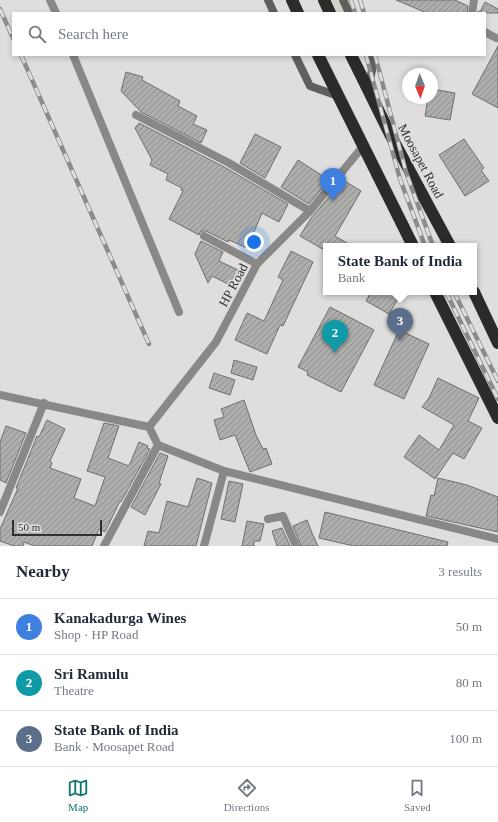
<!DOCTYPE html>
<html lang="en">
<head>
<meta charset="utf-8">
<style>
  :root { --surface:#fff; --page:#f2f2f3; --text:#1f2937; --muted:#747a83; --line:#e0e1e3; --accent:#0f766e }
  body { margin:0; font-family:Georgia,serif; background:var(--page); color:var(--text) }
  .compass { position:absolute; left:402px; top:68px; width:36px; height:36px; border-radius:50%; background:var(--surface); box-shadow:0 2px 6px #0003; rotate:178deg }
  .scale { position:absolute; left:12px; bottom:10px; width:90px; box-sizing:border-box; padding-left:4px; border:2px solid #323130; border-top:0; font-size:11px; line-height:14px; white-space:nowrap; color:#323130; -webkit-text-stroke:3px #e0dedc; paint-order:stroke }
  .you { position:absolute; left:254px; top:242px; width:14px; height:14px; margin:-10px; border:3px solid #fff; border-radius:50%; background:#1a73e8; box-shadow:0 0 0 6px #1a73e833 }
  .badge { display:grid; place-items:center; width:26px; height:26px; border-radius:50%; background:var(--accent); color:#fff; font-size:13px; font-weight:700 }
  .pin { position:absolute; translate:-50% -33px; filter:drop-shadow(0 1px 2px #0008) }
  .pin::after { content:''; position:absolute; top:21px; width:14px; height:12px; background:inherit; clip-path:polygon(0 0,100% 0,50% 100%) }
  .popup { position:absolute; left:323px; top:243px; width:154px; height:52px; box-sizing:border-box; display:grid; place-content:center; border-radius:0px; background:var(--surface); filter:drop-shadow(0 1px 3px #0005); font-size:13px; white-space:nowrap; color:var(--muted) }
  .popup b { font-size:15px; color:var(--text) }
  .popup::after { content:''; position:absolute; left:50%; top:100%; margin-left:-8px; border:8px solid transparent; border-top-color:var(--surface) }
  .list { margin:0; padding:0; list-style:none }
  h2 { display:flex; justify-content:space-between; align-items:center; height:52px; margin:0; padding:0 16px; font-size:17px }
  h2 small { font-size:13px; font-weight:400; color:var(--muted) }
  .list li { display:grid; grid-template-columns:26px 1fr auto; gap:12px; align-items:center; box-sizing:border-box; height:56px; padding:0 16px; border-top:1px solid var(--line) }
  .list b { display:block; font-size:15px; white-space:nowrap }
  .list p { margin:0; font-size:13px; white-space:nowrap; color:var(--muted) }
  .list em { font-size:13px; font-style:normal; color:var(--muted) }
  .icon { flex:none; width:22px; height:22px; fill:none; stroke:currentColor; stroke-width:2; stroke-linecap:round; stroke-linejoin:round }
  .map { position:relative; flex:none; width:498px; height:546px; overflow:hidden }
  .search { position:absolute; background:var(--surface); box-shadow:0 2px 6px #0003; left:12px; right:12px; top:12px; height:44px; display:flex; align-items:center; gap:10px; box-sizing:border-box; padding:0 14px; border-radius:0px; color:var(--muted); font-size:15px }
  .sheet { height:220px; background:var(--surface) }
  nav { display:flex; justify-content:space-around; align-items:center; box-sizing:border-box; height:56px; border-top:1px solid var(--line); background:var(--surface); font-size:11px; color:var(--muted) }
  nav a { display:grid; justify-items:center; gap:2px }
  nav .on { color:var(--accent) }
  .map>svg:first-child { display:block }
  .built { fill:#d8d3ca }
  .building { fill:url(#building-hatch); stroke:#6f6f6d }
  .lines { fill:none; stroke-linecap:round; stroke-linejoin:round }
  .street { stroke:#898887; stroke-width:8 }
  .secondary { stroke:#615f5e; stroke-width:8 }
  .highway { stroke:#2d2b2a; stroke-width:12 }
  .rail-casing { stroke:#8d8b8a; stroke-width:4.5 }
  .rail { stroke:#e0dedc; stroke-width:3; stroke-dasharray:9; stroke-linecap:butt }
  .labels { text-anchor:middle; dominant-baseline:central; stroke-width:3.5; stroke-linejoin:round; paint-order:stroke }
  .street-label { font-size:13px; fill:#323130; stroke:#e0dedc }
</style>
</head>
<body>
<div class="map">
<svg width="498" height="546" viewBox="0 0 498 546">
  <defs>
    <pattern id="building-hatch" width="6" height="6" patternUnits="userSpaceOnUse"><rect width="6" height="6" fill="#aeaeac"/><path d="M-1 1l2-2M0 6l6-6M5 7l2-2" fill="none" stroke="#8e8e8c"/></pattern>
  </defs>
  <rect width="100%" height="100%" fill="#e0dedc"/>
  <path class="built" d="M331,0h21l6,13h-21z"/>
  <path class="building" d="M396,0h59l13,6 -1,7h-40z
    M485,2l13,7v4h-20v-2l2,1z
    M498,46v62l-26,-14z
    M126,72l17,5 -1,3 38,21 -2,5 19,10 -4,8 14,6 -6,13 -60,-31 -20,-21z
    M432,89l23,4 -5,27 -25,-4 3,-18h4z
    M139,123l87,45 62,36 -9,18 -17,-9 -15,35 -18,-8 -1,2 -22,-11h-5l-2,4 -30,-16 14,-28 -2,-1 1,-2 -16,-8 2,-6 -18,-9 2,-5 -17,-32z
    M255,134l26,13 -16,31 -25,-15z
    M464,139l20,29 -3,2 8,11 -24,15 -26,-41z
    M298,160l31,20 -20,24 -28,-17z
    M343,180l18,11 -26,45 17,10h-26v5l-26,-15 11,-18z
    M201,241l22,11 -4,9 21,10 -8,15 -20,-10 -4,7 -13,-29z
    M291,251l22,11 -30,64 -3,-1 -13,29 -32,-14 12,-27 17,8 19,-41 -5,-3z
    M371,292h31l-13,22 -23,-13z
    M330,307l44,23 -33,62 -34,-17 1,-3 -10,-5z
    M399,330l30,14 -25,55 -30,-14z
    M234,360l23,7 -4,13 -22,-7z
    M214,373l21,7 -5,15 -21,-7z
    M438,378l41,20 -11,23 14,7 -18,31 -11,-6 -18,26 -31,-22 15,-22 20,15 15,-25 -32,-18 7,-9z
    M244,400l12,35 7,14 3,-1 6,16 -22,8 -15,-37 -15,5 -6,-20 10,-3 -3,-8z
    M47,420l18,9 -15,32 2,2 -2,5 31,11 -7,19 21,8 10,-29 -18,-6 17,-48 15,3 -11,32 21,8 10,-24 9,4 -1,2 3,1 -29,53 -1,-1 -15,31 -6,-3 -7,17h-57l-11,-4 -1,4h-9l-14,-5v-12l18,-41h-2l21,-52 2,1z
    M6,426l20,7 -20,50 -6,-3v-38z
    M160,453l8,3 -9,27 2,1 -16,31 -14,-8z
    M197,478l15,5 -16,63h-52l4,-15 11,2 8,-32 21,6z
    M438,478l29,7 31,12v35l-72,-16 5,-21 3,1z
    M229,481l14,3 -8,38 -14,-3z
    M325,512l123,30 -1,4h-93l-35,-8z
    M307,520l5,13 6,13h-17l-8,-20z
    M247,521l17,3 -4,17h-6v5h-12z
    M282,528l8,18h-13l-5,-15z"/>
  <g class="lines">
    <path class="street" d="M50,0l6,13
      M472,13l2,-13
      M485,32l11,6
      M73,55l106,257
      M136,115l93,48 81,48
      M204,236l53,28
      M0,395l149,32 9,18 66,26 274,68
      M149,427l67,-85 41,-78 53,-53 54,-66
      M0,512l44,-109
      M268,519l15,-3 13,30
      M104,546l54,-101
      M204,546l20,-75"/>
    <path class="secondary" d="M268,0l6,13
      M343,0l6,13
      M295,55l15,31 28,10
      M368,55l5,11 -5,22"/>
    <path class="highway" d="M292,0l6,13
      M324,0l6,13
      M318,55l95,191
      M351,55l40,81 59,110
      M435,292l63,126
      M474,292l24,51"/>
    <g class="rail-casing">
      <path id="rail" d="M351,0l4,13
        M360,0l4,13
        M0,9l13,29
        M21,55l128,289
        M366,55l34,124 25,67
        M375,55l31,117 27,74
        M446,292l52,107
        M454,292l44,89"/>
    </g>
    <use href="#rail" class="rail"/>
  </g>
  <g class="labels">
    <g class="street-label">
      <text transform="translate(421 161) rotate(62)">Moosapet Road</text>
      <text transform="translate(233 285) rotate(-62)">HP Road</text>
    </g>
  </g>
</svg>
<svg class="compass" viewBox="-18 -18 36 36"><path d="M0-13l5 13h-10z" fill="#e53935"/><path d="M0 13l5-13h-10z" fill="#747a83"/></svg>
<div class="scale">50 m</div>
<div class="you"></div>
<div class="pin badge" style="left:333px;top:201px;background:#3f7fe0">1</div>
<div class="pin badge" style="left:335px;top:353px;background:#0f9aa8">2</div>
<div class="pin badge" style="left:400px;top:341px;background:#5c6f8a">3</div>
<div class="popup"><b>State Bank of India</b>Bank</div>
<div class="search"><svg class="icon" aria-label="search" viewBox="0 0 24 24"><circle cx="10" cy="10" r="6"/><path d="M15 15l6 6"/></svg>Search here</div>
</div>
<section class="sheet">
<h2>Nearby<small>3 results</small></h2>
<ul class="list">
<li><span class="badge" style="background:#3f7fe0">1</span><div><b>Kanakadurga Wines</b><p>Shop · HP Road</p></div><em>50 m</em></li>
<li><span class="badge" style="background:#0f9aa8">2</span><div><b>Sri Ramulu</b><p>Theatre</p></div><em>80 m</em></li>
<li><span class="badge" style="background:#5c6f8a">3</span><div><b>State Bank of India</b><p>Bank · Moosapet Road</p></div><em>100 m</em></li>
</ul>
</section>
<nav>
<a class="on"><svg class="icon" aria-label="map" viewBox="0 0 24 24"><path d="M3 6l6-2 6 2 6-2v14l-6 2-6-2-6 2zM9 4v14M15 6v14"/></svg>Map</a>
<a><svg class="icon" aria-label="directions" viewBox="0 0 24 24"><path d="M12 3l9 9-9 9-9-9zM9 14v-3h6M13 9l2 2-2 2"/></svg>Directions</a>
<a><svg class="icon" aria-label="saved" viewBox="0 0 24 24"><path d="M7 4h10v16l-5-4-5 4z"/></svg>Saved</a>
</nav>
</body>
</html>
